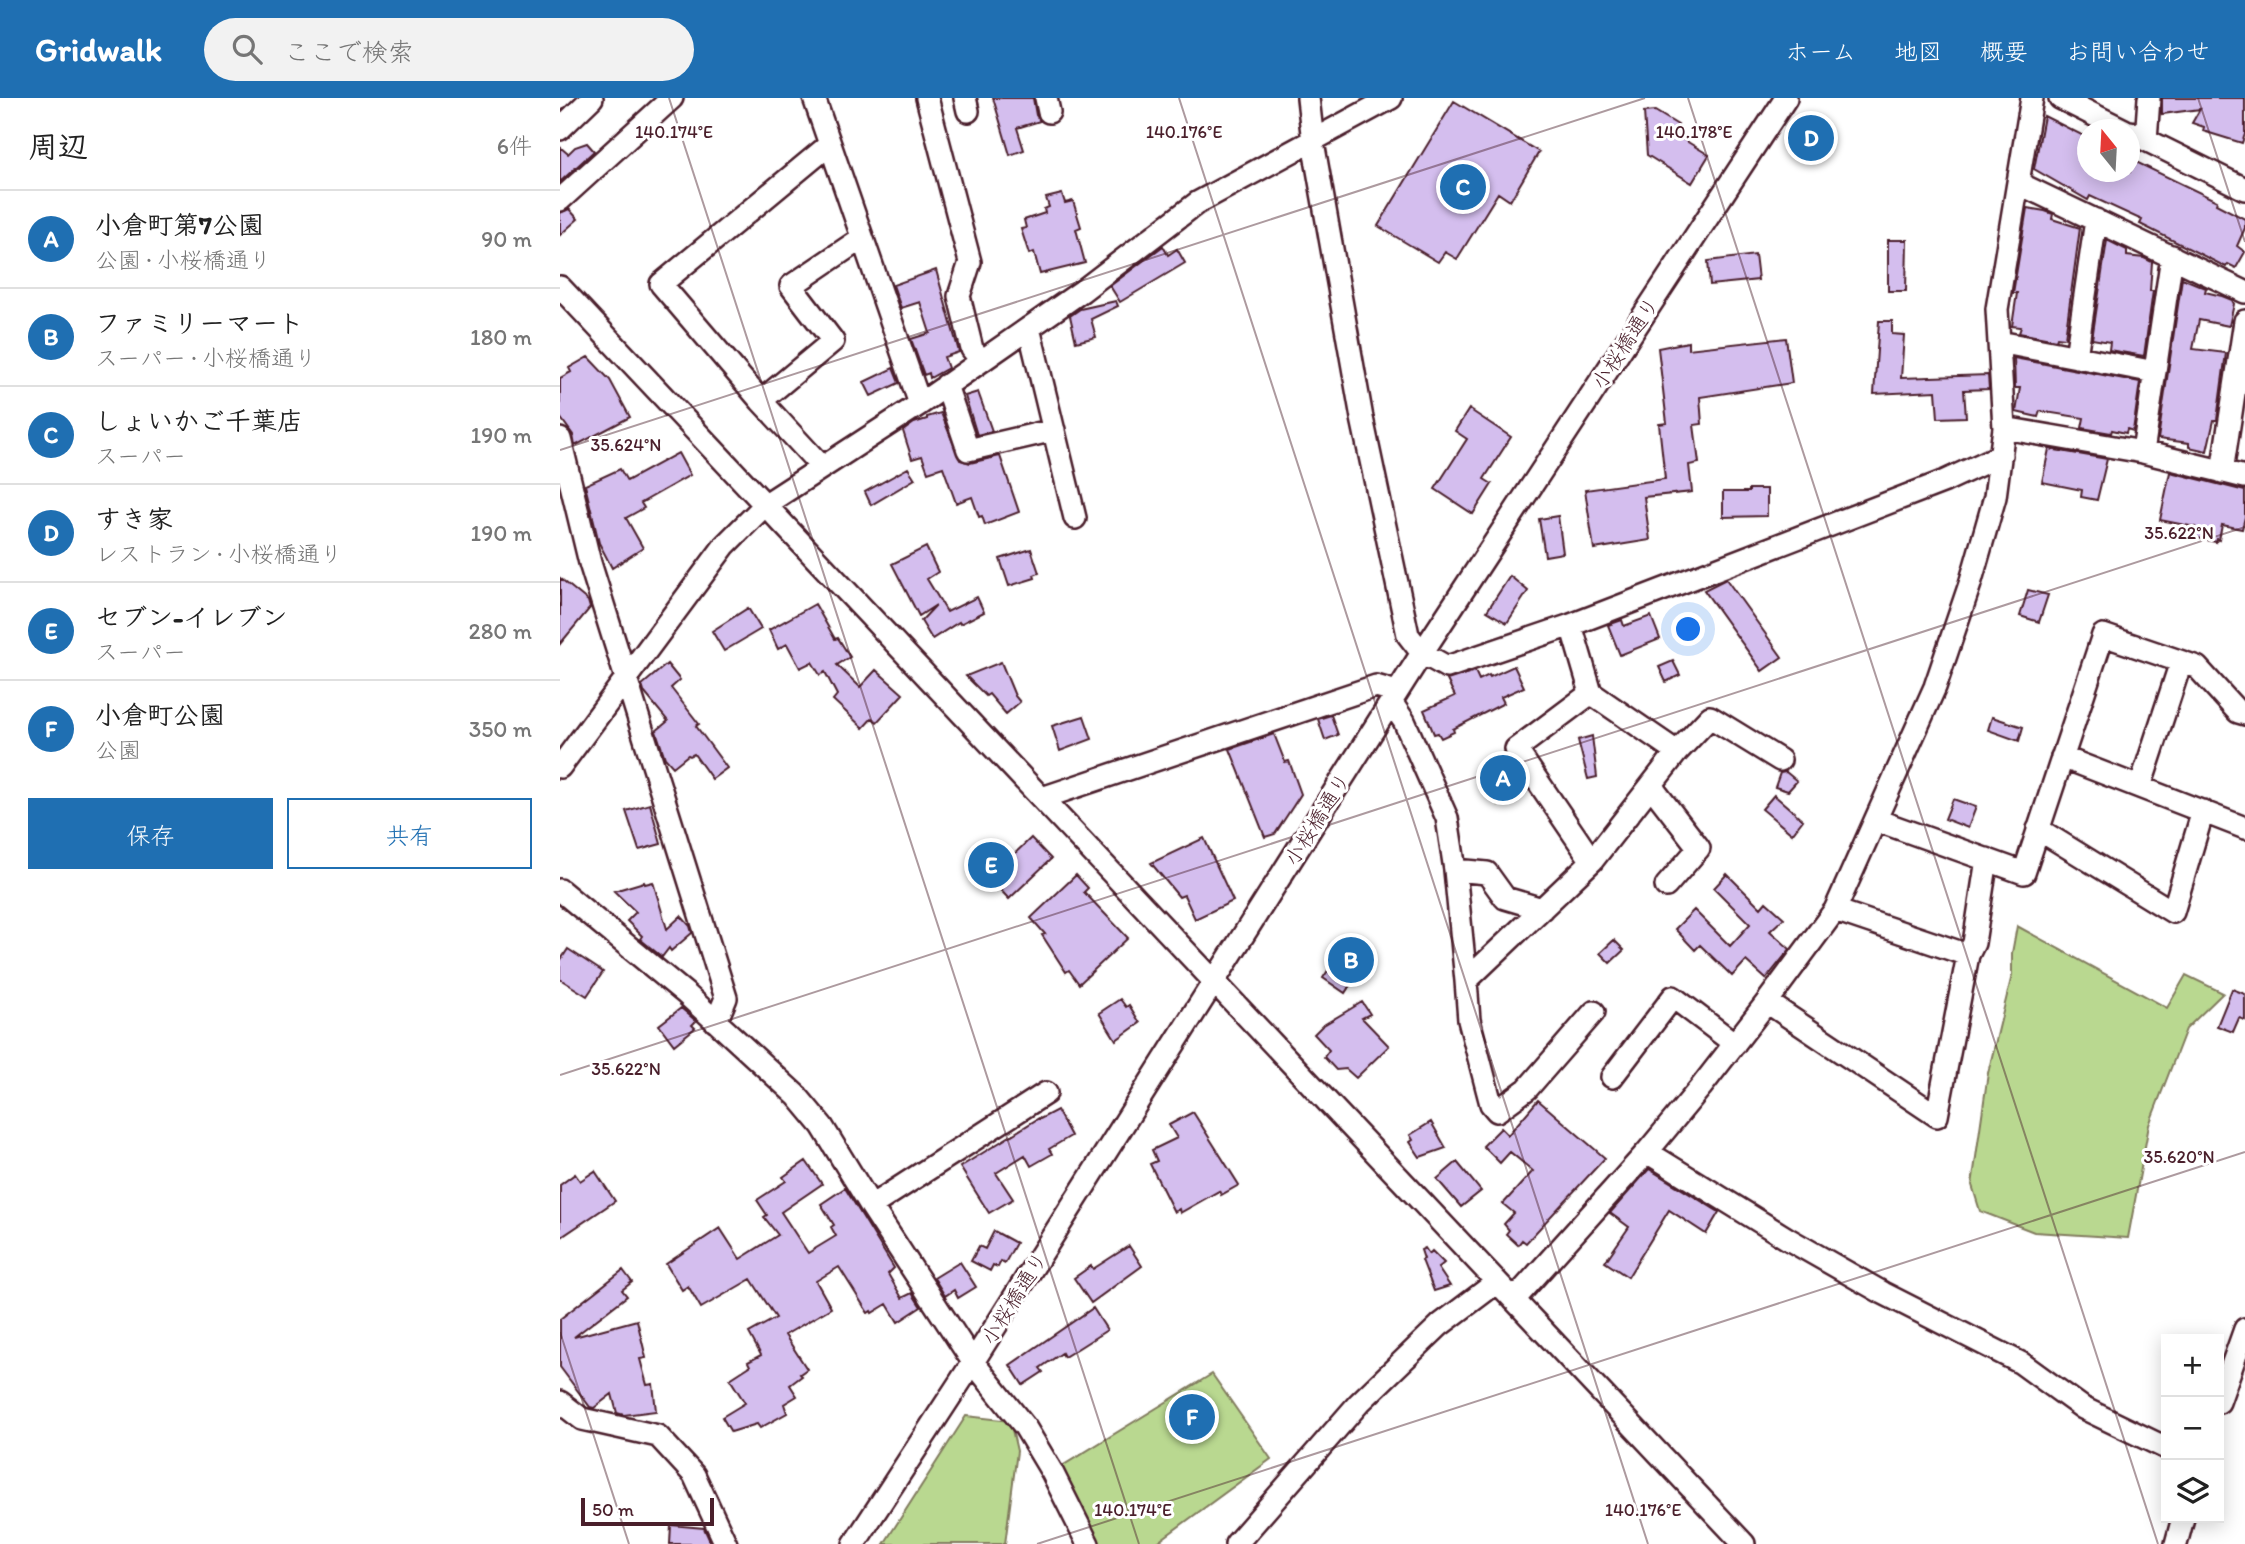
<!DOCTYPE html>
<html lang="ja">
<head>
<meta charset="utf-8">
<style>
  :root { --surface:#fff; --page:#f2f2f2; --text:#222; --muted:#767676; --line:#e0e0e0; --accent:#1f6fb2 }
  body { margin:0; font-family:Itim,"Klee One",sans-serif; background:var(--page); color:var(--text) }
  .controls { position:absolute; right:21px; bottom:21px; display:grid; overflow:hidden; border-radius:0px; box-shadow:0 4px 18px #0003 }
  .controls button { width:63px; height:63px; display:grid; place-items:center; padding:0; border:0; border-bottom:2px solid var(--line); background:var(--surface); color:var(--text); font:35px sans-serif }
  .compass { position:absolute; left:1517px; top:21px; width:63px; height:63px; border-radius:50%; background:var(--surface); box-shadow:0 4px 18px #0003; rotate:342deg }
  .scale { position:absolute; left:21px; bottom:18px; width:133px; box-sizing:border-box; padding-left:7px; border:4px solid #4a1f2b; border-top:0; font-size:19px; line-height:24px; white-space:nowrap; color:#4a1f2b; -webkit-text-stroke:5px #fff; paint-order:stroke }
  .you { position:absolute; left:1129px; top:532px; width:24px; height:24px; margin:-18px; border:5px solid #fff; border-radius:50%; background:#1a73e8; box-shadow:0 0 0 10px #1a73e833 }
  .badge { display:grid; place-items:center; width:46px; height:46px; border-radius:50%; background:var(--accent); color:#fff; font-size:23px; font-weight:700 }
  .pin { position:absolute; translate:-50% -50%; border:4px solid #fff; box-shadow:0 2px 7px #0006 }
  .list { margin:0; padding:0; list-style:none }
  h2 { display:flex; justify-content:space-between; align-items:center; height:91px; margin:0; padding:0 28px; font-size:30px }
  h2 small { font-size:23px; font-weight:400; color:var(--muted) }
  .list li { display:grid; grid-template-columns:46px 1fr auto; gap:21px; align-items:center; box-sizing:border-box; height:98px; padding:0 28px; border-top:2px solid var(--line) }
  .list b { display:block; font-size:26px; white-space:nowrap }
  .list p { margin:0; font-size:23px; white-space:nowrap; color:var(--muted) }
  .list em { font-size:23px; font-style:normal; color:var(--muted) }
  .actions { display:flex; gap:14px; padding:21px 28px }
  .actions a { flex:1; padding:16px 0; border:2px solid var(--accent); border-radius:0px; text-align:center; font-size:24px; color:var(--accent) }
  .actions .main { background:var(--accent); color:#fff }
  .icon { flex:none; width:38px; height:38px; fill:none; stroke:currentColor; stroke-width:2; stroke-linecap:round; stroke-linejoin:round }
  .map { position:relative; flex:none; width:1685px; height:1446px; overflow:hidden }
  header { display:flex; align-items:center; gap:42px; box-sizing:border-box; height:98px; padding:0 35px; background:var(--accent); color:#fff }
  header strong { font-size:33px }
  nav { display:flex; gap:38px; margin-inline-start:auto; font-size:24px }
  .search { width:490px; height:63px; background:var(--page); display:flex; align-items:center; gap:18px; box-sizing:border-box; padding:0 24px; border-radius:38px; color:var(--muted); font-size:26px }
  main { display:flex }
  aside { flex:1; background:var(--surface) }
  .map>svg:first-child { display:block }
  .green { fill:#b9d890; stroke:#827c5e; stroke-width:2 }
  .building { fill:#d4beee; stroke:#4a1f2b; stroke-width:2 }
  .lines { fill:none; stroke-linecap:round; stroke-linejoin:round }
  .minor-casing { stroke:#4a1f2b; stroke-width:26 }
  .minor { stroke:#fff; stroke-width:21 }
  .ticks { fill:none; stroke:#4a1f2b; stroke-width:2; stroke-opacity:0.45 }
  .labels { text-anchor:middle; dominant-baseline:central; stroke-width:6; stroke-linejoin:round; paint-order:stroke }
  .street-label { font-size:21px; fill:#4a1f2b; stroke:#fff }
  .ticks-label { font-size:18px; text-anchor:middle; fill:#4a1f2b; stroke:#fff; stroke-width:6; stroke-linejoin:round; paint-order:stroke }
</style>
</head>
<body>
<header>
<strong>Gridwalk</strong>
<div class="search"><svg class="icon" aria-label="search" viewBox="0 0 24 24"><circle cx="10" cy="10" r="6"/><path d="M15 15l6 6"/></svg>ここで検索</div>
<nav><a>ホーム</a><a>地図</a><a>概要</a><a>お問い合わせ</a></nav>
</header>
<main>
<aside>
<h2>周辺<small>6件</small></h2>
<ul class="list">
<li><span class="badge">A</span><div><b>小倉町第7公園</b><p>公園 · 小桜橋通り</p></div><em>90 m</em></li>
<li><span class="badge">B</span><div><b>ファミリーマート</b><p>スーパー · 小桜橋通り</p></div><em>180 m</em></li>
<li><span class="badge">C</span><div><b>しょいかご千葉店</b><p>スーパー</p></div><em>190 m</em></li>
<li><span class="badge">D</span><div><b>すき家</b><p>レストラン · 小桜橋通り</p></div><em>190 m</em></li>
<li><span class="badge">E</span><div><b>セブン-イレブン</b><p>スーパー</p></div><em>280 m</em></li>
<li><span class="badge">F</span><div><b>小倉町公園</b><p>公園</p></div><em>350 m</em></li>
</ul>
<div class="actions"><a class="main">保存</a><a>共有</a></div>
</aside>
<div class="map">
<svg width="1685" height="1446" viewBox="0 0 1685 1446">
  <rect width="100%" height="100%" fill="#fff"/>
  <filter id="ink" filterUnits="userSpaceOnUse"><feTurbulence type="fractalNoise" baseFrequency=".0143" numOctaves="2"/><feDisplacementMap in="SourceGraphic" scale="14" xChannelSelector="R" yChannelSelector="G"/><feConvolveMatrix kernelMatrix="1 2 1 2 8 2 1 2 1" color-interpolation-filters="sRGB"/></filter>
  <g filter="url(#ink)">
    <path class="green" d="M948,652l22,35 -32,20 -22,-34z
      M1457,828l150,82 19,-33 37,18 -37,36 -37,96 -21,113 -94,-6 -54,-21 -8,-26 16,-112 24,-98v-22z
      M652,1276l59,85 -116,85h-59l-37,-76z
      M406,1318l44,5 7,30 -12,93h-121z"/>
    <path class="building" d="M433,0h40l3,17 4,6 -23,7 7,22 -14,5z
      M1602,0h83v36l-3,9 -39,-12 1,-4 -12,-4 8,-14 -38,5z
      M894,3l85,51 -29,49 -12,-8 -41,66 -12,-7 -7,10 -60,-36z
      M1095,13l23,14 -5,8 36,22 -17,28 -45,-28 -3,-43z
      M1484,18l44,22v34h42v-13l87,42 -1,3 29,15v9l-8,18 8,6 -9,16 -8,-4 -2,3 -86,-43 2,-4 -52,-24 -2,4 -54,-31z
      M27,45l7,8 -34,31v-35l8,7 7,-7z
      M502,96l3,9 8,-2 8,26 -5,2 9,34 -45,11 -6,-22 -5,2 -8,-25 5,-1 -2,-8 21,-7 -1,-4 5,-2 -3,-9z
      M1467,110l18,3 8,3 -1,5 28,9 -15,110 -8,-1 -1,3 -37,-7 2,-6 -9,-1 5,-33h-4z
      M9,111l9,10 -18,16v-22z
      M1328,142h19l-1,51h-18z
      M1547,142l20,10v6l17,2 8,4 -2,29h3l-9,65 -35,-6 1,-8 -18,-3z
      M603,148l5,9 9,-6 8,14 -65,39 -10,-16z
      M1195,157l3,25 -48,5 -2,-24z
      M376,172l23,82 -15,5 4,11 -18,10 -1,-5 -5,2 -13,-36 19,-6 -10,-31 -19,6 -8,-23z
      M1622,180l24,10 -1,4 17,4 10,4 2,4 -5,22 -30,-6 -6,29 33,4 -9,67h-3l-7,31 -18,-4v-4l-31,-4z
      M556,203l2,5 -27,13 5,18 -20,5 -6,-26 10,-7z
      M1319,223h13v13l12,1 -3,43 87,-3 1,14 -25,1 2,27 -28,1 -2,-27 -62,3z
      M1226,240l6,45 -92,14 2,27 -8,1 5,38 -10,2 3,27 -48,5 6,43 -56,9 -9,-59 80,-11 -6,-55 8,-1 -9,-75 30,-6v7z
      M28,259l22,23 20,37 -55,29 -2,-11 -13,-18v-39l11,-6 -2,-4z
      M1454,260l126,24 -7,49 -6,-2 -1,4 -14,-3 -1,3 -29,-5 2,-10 -44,-7 -2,6 -22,-5 4,-24h-5z
      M333,270l6,15 -28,13 -7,-14z
      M418,294l14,39 -15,4 -12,-39z
      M909,311l42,28 -27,42 8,5 -19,30 -38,-25 32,-50 -12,-8z
      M381,315l19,47 10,3 30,-7 19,56 -34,13 -3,-9 -3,1 -7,-20 -16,6 -13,-36 -15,5 -6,-16 -10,3 -9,-28 11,-8 13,-4v-2z
      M1489,351l58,10 -10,41 -16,-3 1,-7 -40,-8z
      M118,355l12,22 -49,28 3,5 -18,10 17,30 -31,20 -13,-25 -14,-58 35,-16 7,12z
      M348,370l7,11 -44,26 -6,-13z
      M1610,374l75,19v26l-3,12 -20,-4 -3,15 -2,-1 -1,3 -23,-5 2,-10 -35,-7z
      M1189,391h18v27l-44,1v-25h26z
      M998,418l5,37 -18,3 -6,-37z
      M366,449l12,25 -11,7 20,33 30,-15 7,15 -24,12 -1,-2 -27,17 -11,-18 15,-16 -17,11 -27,-52z
      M471,451l8,24 -5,2 1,3 -26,8 -9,-27z
      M950,478l18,15 -21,32 -20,-12z
      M0,480l28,23 2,7 -30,36z
      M1166,481l56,78 -20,14 -58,-81z
      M1468,492l20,5 -9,27 -19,-6z
      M255,506l20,35 3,-1 12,19 -13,8 23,22 16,-17 27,24 -26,28 -5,-4 -9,10 -30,-28 4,-5 -12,-23 -5,3 -8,-13 -12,6 -13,-24 -9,5 -9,-19z
      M188,510l13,21 -37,22 -12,-20z
      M1091,518l9,23 -40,16 -12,-30 14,-5 2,6z
      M1113,563l7,14 -14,7 -7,-15z
      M441,564l14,34 5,6 -14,12 -17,-20 -3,2 -20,-20z
      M107,566l13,16 -9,8 28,36 -3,2 31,42 -15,11 -18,-25 -4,2 -2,-1 -15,12 -8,-9 -9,-27 12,-10 -24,-29 -2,-7z
      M954,568l10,21 -23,10 3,6 -51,26 1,3 -13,6 -3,-5 -4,1 -10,-24 31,-14 -8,-16 28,-9 4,9 10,-5 1,2z
      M771,617l7,20 -13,5 -7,-21z
      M524,618l8,23 -32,12 -8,-25z
      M1432,619l31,10 -4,14 -31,-11z
      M714,636l11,28 4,-1 12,33 -26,40 -10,3 -35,-88z
      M1032,638l5,41 -9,2 -10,-39z
      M1226,674l11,9 -9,10 -13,-4 5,-14z
      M1214,697l29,25 -11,14 -30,-25z
      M1393,701l23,8 -8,21 -23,-9z
      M90,706l11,40 -22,6 -13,-39z
      M471,740l20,21 -42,40 -20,-21z
      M644,740l29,63 -38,18 -11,-24 -5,2 -28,-34z
      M1167,776l34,34 5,-6 18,16 -14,13 20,18 -24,30 -20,-18 -14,15 -32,-31 -5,5 -20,-21 19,-19 36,36 20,-22 -36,-36z
      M516,777l12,13 -4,4 44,46 -49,46 -10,-14 -3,2 -24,-37 3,-1 -14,-16z
      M84,784l1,2 8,-2 14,47 14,-13 9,10 2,7 -21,18 -2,-3 -7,9 -22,-18 2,-3 -15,-15 9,-9 -22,-21z
      M791,838l22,14 -28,43 -22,-15z
      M1054,842l10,10 -14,13 -10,-10z
      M8,851l35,23 -16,24 -27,-17v-18z
      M1672,891l13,5v26l-6,-2 -6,14 -16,-6z
      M560,901l6,8 3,-2 11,18 -24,17 -17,-27z
      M802,904l8,12 -8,4 27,28 -33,32 -10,-9 -10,1 -12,-13 5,-7 -15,-16 8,-8z
      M121,910l15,13 -4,4 3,3 -21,17 -15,-20z
      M978,1002l67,58 -79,85 -4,-3 -4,5 -12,-11 3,-4 -5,-6 10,-11 -11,-9 30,-33 -23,-19 -10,11 -17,-17 18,-18 7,7z
      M497,1012l14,26 -22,13 3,5 -21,12 -6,-11 -29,18 17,26 -24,14 -29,-46 79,-49 1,1z
      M633,1014l46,73 -18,10 -2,-4 -39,22 -1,-4 -5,3 -24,-48 7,-3 -5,-11 25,-12 -8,-13z
      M871,1024l15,26 -26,9 -10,-15 3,-2 -3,-5z
      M246,1063l16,23 -41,28 27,41 28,-17 -5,-9 3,-2 -13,-21 24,-16 49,80 -6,6 14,24 10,-5 9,14 -23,15 -11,-18 -15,9 -1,-2 -3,2 -29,-46 -23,14 15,27 -46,27 22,34 -7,5 2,2 -12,9 7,11 -13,8 3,9 -27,15 -3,-4 -26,8 -9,-15 23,-14 -15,-24 20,-13 -2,-4 13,-7 -12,-22 27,-15 -25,-39 -50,29 -13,-22 -6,4 -16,-26 54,-36 20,31 38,-24 -14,-18 3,-2 -10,-15 29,-19 -3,-4z
      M897,1064l24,29 -20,16 -24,-28z
      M1089,1071l70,43 -13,22 -37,-24 -41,67 -23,-15 24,-35 -19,-14z
      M35,1073l20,30 -55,37v-53l15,-11 5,7z
      M434,1133l22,12 -11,20 -4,-2 -3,6 -5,-2 -3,6 -19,-10 8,-15 6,3z
      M569,1148l13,20 -51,37 -17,-25 17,-12 2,3z
      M865,1150l4,6 3,-3 12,12 -6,5 12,18 -16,5 -12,-31 2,-1 -3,-9z
      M400,1164l16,25 -18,11 -4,-8 -9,6 -11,-18z
      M63,1172l9,12 -10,8 5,6 -53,41 63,-17 9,38 -6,1 7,26 6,-1 3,27 -32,4 -7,-2 -5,-19 -18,14 -4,-1 -30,-40v-48z
      M533,1210l14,22 -33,21 -10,6 -2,-4 -22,15 3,4 -20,13 -13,-20z
      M111,1427l33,3 5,11v5h-39z"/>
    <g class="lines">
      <g class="minor-casing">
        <path id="minor" d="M254,0l106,306
          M367,0l43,164 -11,34 13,53 10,12
          M405,0l3,13
          M486,0l3,14
          M748,0l5,44 49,276 46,217 14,18 25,14 124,-42 20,68 86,59
          M1500,0l64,32
          M0,31l32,-31
          M1570,34l115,57
          M1586,42l3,-42
          M1458,85l227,109
          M0,102l112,-102
          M0,189l1184,1257
          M469,230l46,190
          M1439,244l156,30
          M1516,259l20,-137
          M386,287l22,65 86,-20
          M201,303l72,-60 -42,-55 71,-48
          M1444,330l139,24 102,25
          M0,341l30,124 136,435 -10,24
          M1583,354l29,-196
          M262,369l-61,-66 -100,-117 168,-139
          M1662,374l23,-151
          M1011,527l374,-144 56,-26
          M1031,595l-75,56 76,112
          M831,604l13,19 43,97 8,52
          M1502,659l183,71
          M0,669l165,-222 41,-41 154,-100 162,-113 115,-88 194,-105
          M1091,688l48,62 -33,38
          M1580,689l41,-125
          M482,700l334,-112 21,6
          M1316,722l148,53 79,-238 94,32 41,45 7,2
          M1478,731l135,83 30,-101
          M0,792l126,104 111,102 25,30 49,80 102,156 52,65 27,45 36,72
          M1275,812l133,45 6,-12 13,-84
          M906,883l-11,-111 32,3 18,25 37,11
          M1207,904l170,114 31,-161
          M1034,914l-67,77 -30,22 -6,-7 -22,-84 -3,-39 126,-120 85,-109 33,-35 70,43
          M1052,979l61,-80 62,47
          M1087,1054l141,87 95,54 138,70 62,45 83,40
          M311,1108l175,-113
          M954,1202l133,-148 54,-65 66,-85 68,-92 100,-223 35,-103 25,-87 9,-69 -7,-119 35,-211
          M0,1304l22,17 76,17 36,39 32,69
          M1659,1304l26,-73
          M294,1446l119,-182 449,-709 364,-555
          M676,1446l123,-141 81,-78 57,-43
          M1616,1446l7,-26"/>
      </g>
      <use href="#minor" class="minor"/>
    </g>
  </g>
  <path class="ticks" d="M109,0l470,1446M619,0l469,1446M1128,0l470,1446M1638,0l47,144M0,352l1085,-352M0,977l1685,-548M0,1234l69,212M477,1446l1208,-392"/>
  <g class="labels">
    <g class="street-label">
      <text transform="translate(1065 245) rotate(-57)">小桜橋通り</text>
      <text transform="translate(757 721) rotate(-58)">小桜橋通り</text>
      <text transform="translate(454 1200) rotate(-58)">小桜橋通り</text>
    </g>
  </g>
  <g class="ticks-label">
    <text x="114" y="40">140.174°E</text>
    <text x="624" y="40">140.176°E</text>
    <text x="1134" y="40">140.178°E</text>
    <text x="66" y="353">35.624°N</text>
    <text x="1619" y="441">35.622°N</text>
    <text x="66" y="977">35.622°N</text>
    <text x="1619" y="1065">35.620°N</text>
    <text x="573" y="1418">140.174°E</text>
    <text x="1083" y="1418">140.176°E</text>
  </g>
</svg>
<div class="controls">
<button>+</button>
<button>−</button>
<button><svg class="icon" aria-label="layers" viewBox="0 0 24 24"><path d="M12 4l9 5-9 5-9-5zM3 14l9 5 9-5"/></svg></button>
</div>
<svg class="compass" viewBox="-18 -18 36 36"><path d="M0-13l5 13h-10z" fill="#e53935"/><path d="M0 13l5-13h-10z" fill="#767676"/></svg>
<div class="scale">50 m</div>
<div class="you"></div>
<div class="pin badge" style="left:943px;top:680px">A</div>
<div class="pin badge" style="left:791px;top:862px">B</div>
<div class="pin badge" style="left:903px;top:89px">C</div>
<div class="pin badge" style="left:1251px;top:40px">D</div>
<div class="pin badge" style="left:431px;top:767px">E</div>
<div class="pin badge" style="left:632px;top:1319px">F</div>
</div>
</main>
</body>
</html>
